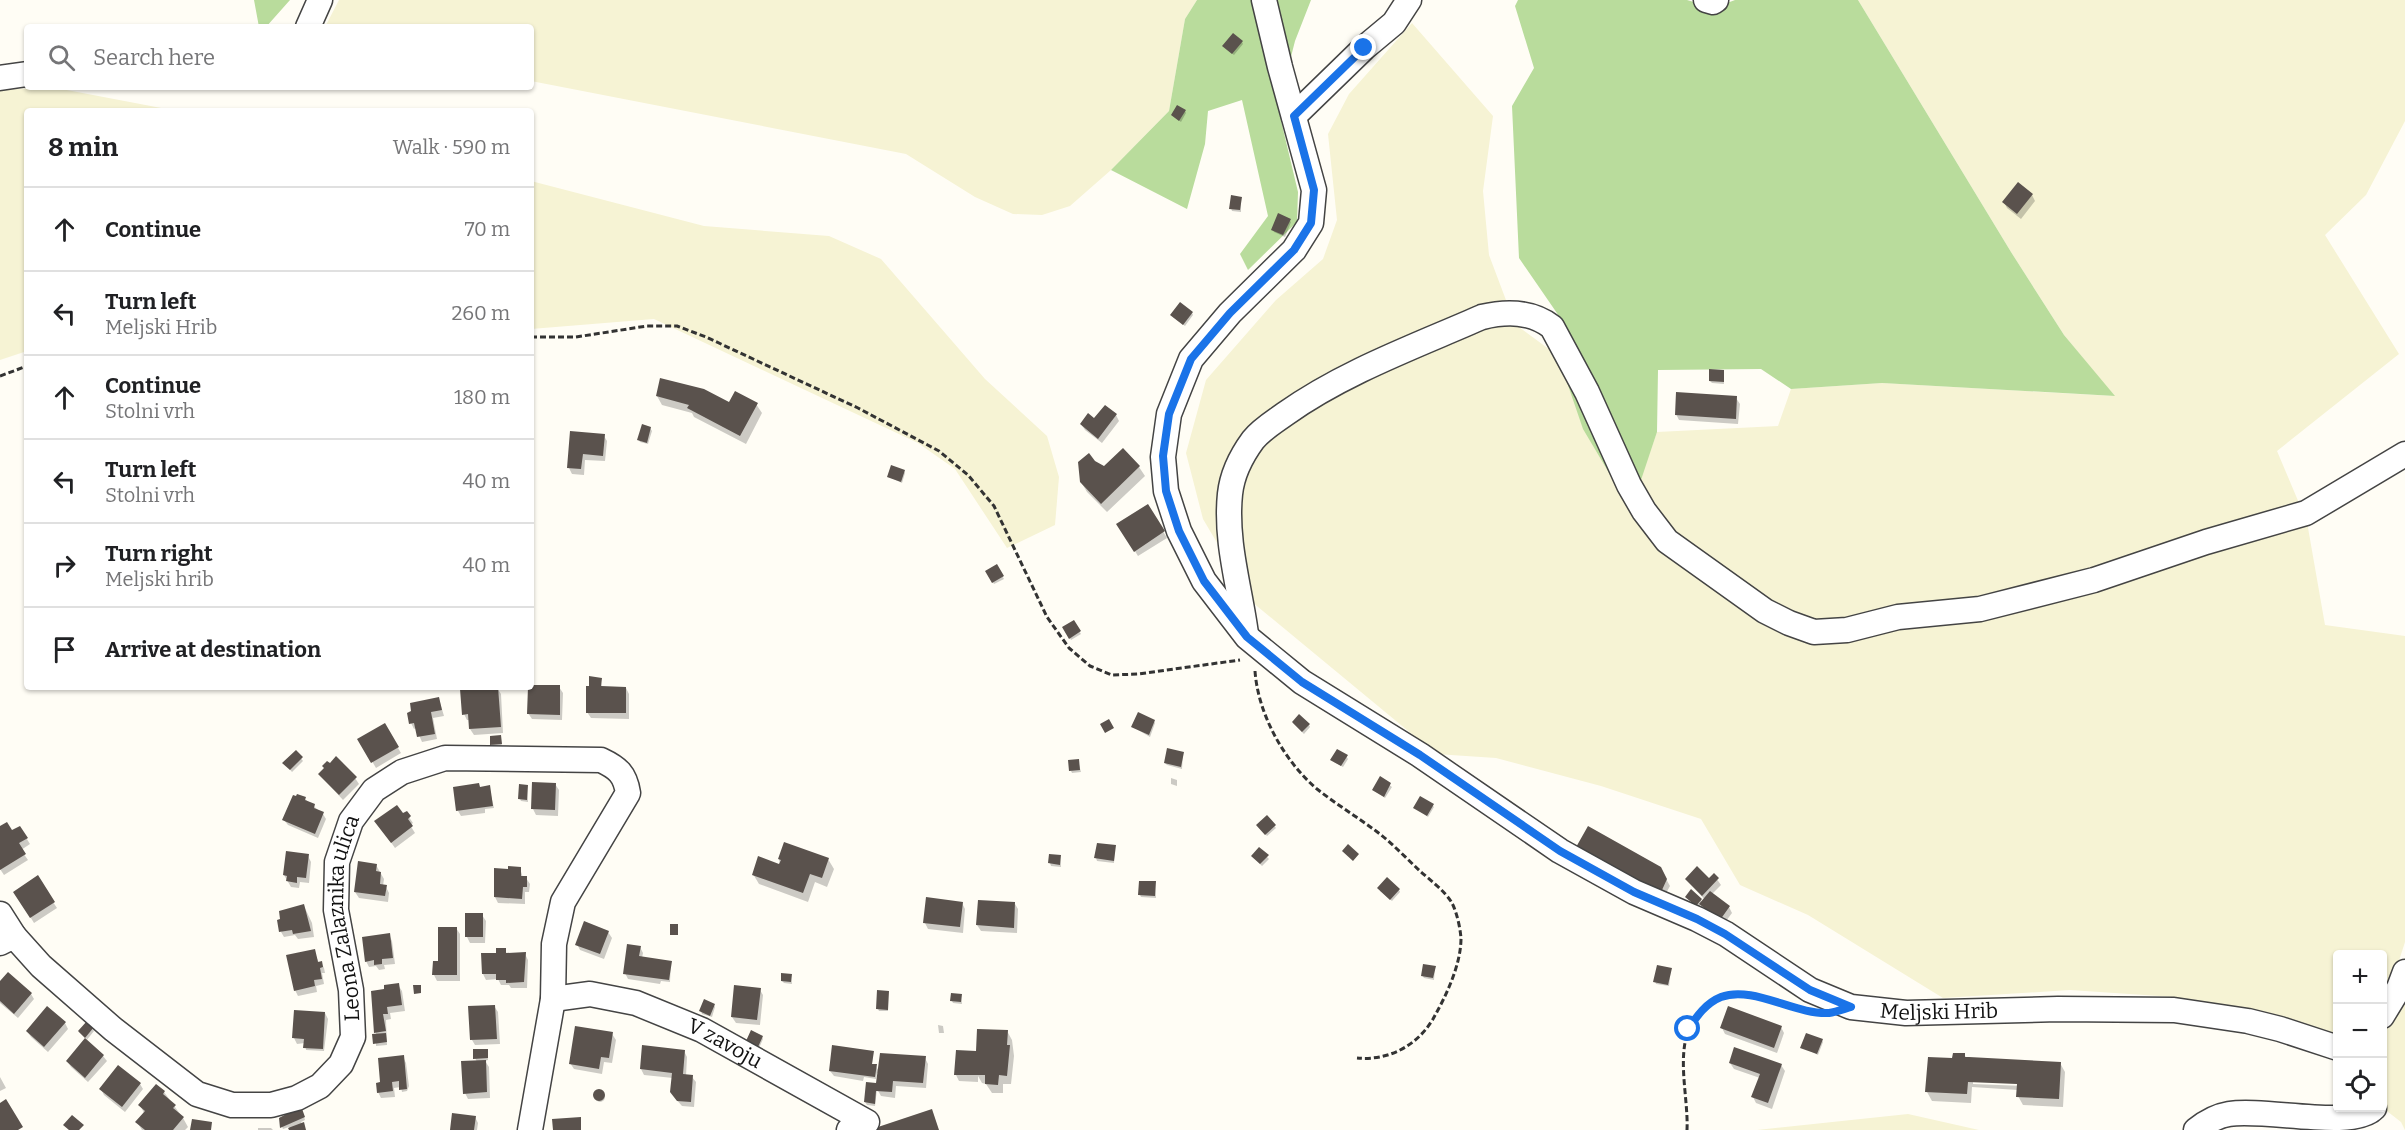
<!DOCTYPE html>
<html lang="en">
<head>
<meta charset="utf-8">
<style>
  :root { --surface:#fff; --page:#f2f2f2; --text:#202124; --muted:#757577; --line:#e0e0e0 }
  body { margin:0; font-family:Bitter,serif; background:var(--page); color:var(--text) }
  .controls { position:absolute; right:18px; bottom:18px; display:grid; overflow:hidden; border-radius:6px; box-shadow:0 2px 4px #0004 }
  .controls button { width:54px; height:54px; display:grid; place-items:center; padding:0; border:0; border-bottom:2px solid var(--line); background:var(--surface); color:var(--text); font:30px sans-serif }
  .stop { position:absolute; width:18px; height:18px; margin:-14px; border:4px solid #1a73e8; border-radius:50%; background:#fff }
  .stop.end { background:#1a73e8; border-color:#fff; box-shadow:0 2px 6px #0008 }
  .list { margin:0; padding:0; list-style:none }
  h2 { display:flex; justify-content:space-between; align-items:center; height:78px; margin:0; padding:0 24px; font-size:26px }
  h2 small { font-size:20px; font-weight:400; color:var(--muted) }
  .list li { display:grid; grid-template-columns:39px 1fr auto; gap:18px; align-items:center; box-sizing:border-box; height:84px; padding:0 24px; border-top:2px solid var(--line) }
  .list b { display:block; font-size:22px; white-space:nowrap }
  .list p { margin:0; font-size:20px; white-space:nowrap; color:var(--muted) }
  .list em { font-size:20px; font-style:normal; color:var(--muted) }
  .icon { flex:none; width:33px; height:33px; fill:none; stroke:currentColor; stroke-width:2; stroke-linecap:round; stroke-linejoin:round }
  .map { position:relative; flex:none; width:2405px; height:1130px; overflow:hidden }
  .search { position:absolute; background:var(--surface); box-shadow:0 2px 4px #0004; left:24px; top:24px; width:510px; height:66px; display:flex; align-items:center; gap:15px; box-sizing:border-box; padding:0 21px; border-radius:6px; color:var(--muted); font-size:22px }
  .panel { position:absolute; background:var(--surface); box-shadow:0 2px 4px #0004; left:24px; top:108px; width:510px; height:582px; border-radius:6px }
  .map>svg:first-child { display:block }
  .farmland { fill:#f6f3d4 }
  .forest { fill:#b9dc9c }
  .shadow { fill:#0003; fill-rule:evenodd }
  .building { fill:#5a524d }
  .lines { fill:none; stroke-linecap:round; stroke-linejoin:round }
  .minor-casing { stroke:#444; stroke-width:27 }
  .path { stroke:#333; stroke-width:3; stroke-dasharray:6 3; stroke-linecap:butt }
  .minor { stroke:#fff; stroke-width:24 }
  .route { stroke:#1a73e8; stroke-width:8 }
  .labels { text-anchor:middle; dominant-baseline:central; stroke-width:6; stroke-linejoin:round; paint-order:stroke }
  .street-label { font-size:21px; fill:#111; stroke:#fff }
</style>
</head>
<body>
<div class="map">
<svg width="2405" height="1130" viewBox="0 0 2405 1130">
  <rect width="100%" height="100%" fill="#fffdf5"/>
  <path class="farmland" d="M339,0h858l-12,19 -16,92 -58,59 -41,36 -28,9 -29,-1 -38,-17 -69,-43 -375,-73v-54h-206z
    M1858,0h547v121l-39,74 -41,40 74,119 -122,97 30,71 18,103 80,11v306l-11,34 -11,21 -1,-43h-44l-1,84 -61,-23 -102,-18 -104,-7 -127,8 -135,-83 -68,-30 -39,-66 -100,-33 -105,-28 -60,-4 -184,-152 -49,-83 -17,-66 20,-73 70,-80 47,-41 14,-39 -9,-86 21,-40 63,-71 81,93 -10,75 6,64 26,69 46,34 69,151 27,-77 121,-6 13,-37 91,-6 232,13 -50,-61 -53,-83z
    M51,87l126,24h-150v240l-27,9v-270z
    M531,181l173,45 125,10 52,23 104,120 62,57 12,41 -4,48 -48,23 -52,-79 -37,-26 -264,-124 -123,10z
    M2405,993v137l-4,-8 -18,-14 -1,-7v-71z
    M1908,1114l71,16h-222z"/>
  <path class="forest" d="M254,0h36l-24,27h-7z
    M1197,0h114l-16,41 -17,67 20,84 -1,30 -49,48 -8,-16 28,-38 -26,-116 -34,11 -3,33 -18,65 -76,-39 58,-59 16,-92z
    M1518,0h169l27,8 21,-8h123l153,252 53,83 51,61 -233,-13 -91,6 -30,-20 -103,1 -1,62 -26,78 -48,-81 -25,-73 3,-37 -42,-61 -7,-152 22,-38 -19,-62z"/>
  <path class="shadow" d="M1242,42l1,2 -9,11 -9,-7z
    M1185,111l1,2 -5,9 -9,-7z
    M2032,195l3,6 -14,18 -14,-11 -3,-6z
    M1241,198v14l-9,-1 -1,-3z
    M1289,220l2,2 -6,15 -11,-5 -1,-2z
    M1192,313l1,2 -8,11 -12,-9z
    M1723,371l1,13 -12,-1 -2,-2z
    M657,396l73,8h26l6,9 -16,31 -52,-27 -2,-4 -30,-8z
    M1736,398l4,6 -2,20 -59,-4 -3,-6z
    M1116,415l3,6 -17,22 -17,-13 -4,-6z
    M650,428l2,3 -4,13 -8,-2 -1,-2z
    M572,433l32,3 3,5 -2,20 -20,-1 -1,15 -12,-1 -3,-6z
    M1123,450l16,17 6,9 -38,36 -20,-20 -6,-10 13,-20 10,6z
    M904,471l1,2 -3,10 -13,-6z
    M1148,506l19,32 -29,18 -20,-32z
    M996,566l8,13 -10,5 -7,-12z
    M1073,622l8,12 -10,6 -7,-12z
    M601,680l1,8h24l3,6v25l-38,-1 -4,-6z
    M531,686l28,1 4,6 -1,27 -30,-1 -4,-6z
    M497,688l4,6 2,39 -29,2 -4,-6v-9h-3l-3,-6z
    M439,699l5,17 -11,2 4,21 -15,3 -6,-14 -2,1 -3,-6z
    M1154,721l1,2 -5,14 -17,-10z
    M1293,723l16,2 1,2 -6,7z
    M384,725l17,28 -25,15 -17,-29z
    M500,737l2,9 -9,1 -1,-3z
    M296,752l7,9 -11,11 -6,-7z
    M1183,754l-1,15 -15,-4 -2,-2z
    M1346,756l2,3 -5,8 -9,-5z
    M1078,761l3,11 -9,1 -1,-2z
    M320,775l35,3 4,6 -16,16z
    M1171,778l6,2v6l-6,-2z
    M1380,778l12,9 -7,11 -12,-8z
    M555,784l4,6 -1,26 -22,-1 -3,-6z
    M527,786l1,16 -7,-1 -1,-2z
    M489,787l5,21 -9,1v4l-24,3 -3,-5z
    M305,799l18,15 3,5 -8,19 -30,-13 -4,-5z
    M1432,805l2,2 -6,10 -13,-9z
    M406,813l7,10 -3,2 5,8 -20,15 -15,-21z
    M1267,817l9,11 -9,8 -8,-9z
    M0,828l12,5 8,-5 10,16 -9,6 7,10 -24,15 -4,-6z
    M1115,847l-1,16 -17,-2 -1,-3z
    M1259,849l10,10 -7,7 -8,-8z
    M1577,849l83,19 10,18 -5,9z
    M308,856l3,6 -2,21 -9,-1 -1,6 -8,-1 -7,-12z
    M1060,856l1,11 -10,-1 -1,-3z
    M779,859h49l6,10 -7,18 -12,-5 -7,20 -49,-18 -6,-10 27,-8z
    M376,865l8,14 -1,7 3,1 3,6 -1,9 -29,-4 -4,-6z
    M520,868l3,10h3l4,6 -1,8h-4v12l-27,-1 -3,-6z
    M1714,875l7,10 -9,9 17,13 3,6 -9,12 -18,-15 -4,-6 -3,3 -10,-8 13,1 1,3 4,-2 -20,-22 23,1z
    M37,878l20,30 -23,15 -19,-31z
    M1155,883l1,15 -15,-1 -1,-2z
    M1399,890l1,2 -8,9 -12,-10z
    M962,903l3,6 -2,24 -35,-4 -3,-6z
    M1015,904l3,5 -1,24 -36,-2 -4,-6z
    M304,906l8,17 2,14 -16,2 -3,-4 -11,2 -3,-5z
    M482,915l4,6 -1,22h-15l-3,-6z
    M456,928l4,6v47h-23l-3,-6z
    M608,932l4,6 -8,21 -24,-9 -3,-6z
    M389,935l3,6 3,23 -11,1 1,4 -6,1 -3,-4 -7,1 -3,-6z
    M640,947l3,6 -1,5 29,4 -1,20 -9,-1 -1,3 -32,-5 -3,-6z
    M505,950l2,4h18l3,6 -1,28h-16l-2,-3h-8l-3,-6 -12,1 -3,-6 14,-20z
    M314,951l5,12 2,-1 3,6 1,5h-3l2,11 -8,2 1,6 -19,4 -3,-6z
    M1435,968l-1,12 -10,-2 -2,-3z
    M1671,969l-2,17 -13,-2 -1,-3z
    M791,975l1,9 -8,-1 -2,-2z
    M0,984l31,10 3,5 -16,19 -18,-15z
    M398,985l4,6 3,20 -15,2 1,6 -5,1 1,25 -11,1v-14l10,-42z
    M760,990l3,5 -3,30 -24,-2 -4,-6z
    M888,993v18h-9l-1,-2z
    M961,995l1,9 -9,-1 -1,-2z
    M714,1005l1,2 -3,10 -10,-3 -1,-3z
    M494,1006l4,6 2,32 -25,1 -3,-5z
    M325,1013l3,6 -4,32 -18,-1 -1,-7 -8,1 -3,-6z
    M65,1023l3,6 -20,23 -17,-15 -4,-6z
    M87,1023l7,8 -8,10 17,15 4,5 -19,21 -17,-15 -4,-6 20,-22 -8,-7z
    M938,1025l5,1 1,7h-5z
    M1781,1027l3,6 -7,20 -52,-19 -3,-6z
    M1007,1031l5,9 2,16 -3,28h-8v9h-11l-6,-9 -4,-1 -4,-7v6l-19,-1 -3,-6 1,-23 21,1z
    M612,1034l4,6 -4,23 -8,-1 -2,12 -28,-5 -4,-6z
    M762,1037l1,2 -4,9 -10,-5z
    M1822,1040l1,2 -5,13 -16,-8z
    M487,1050l1,10 -3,1 4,6 1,31 -22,1 -3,-6 12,-31 -2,-4z
    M684,1051l3,6 -1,19 6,1 4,5 -2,25 -12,-1 -7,-8 -2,-20 -29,-3 -3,-6z
    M873,1052l-1,13 4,1 3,6 46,-14 3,6 -2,24 -30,-2 -1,12 -14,-2 -4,-7 -2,17 -8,-1 -2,-3 11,-17 3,-12h-2l-1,6 -12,-2 -1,4 -29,-5 -4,-5z
    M1964,1055l3,3 93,5 5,9 -2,35 -40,-2 -5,-9v-6l-46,-3 -1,16 -39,-2 -5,-9 27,-32zM1973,1081l51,2v3l-51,-2z
    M403,1057l3,6 3,23 -2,5 -5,1 -1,-5 -7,1 1,9 -14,1 -3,-6 4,-8z
    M1730,1063l51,2 4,6 -13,38 -16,-6 -3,-6 7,-19 -26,-9z
    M0,1077l6,11 -6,3z
    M140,1084l3,5 -18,23 -21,-17 -3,-6z
    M156,1086l8,6 19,26 5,9 -3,3h-43l-5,-8 7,-9 -4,-8z
    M595 1097a5 5 0 1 1 10 0a5 5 0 1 1-10 0Z
    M302,1110l3,10 -4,2 4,8h-14l-2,-3 -6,2 -1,-2z
    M475,1117l3,6 -1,7h-26z
    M258,1128h13l2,2h-15z"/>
  <path class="building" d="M1233,33l10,8 -11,13 -10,-8z
    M1177,105l9,5 -7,11 -8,-6z
    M2018,182l15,12 -16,20 -15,-12z
    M1231,195l11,2 -2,13 -11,-1z
    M1278,213l13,6 -8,16 -12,-5z
    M1180,302l13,10 -10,13 -13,-10z
    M1709,369l15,1v12l-15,-1z
    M660,378l44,11 25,13 6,-11 23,12 -18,33 -53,-28 2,-3 -33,-9z
    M1676,392l61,4 -1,23 -61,-4z
    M1105,405l12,9 -19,25 -18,-15 8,-11 6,5z
    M642,424l9,3 -4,16 -10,-3z
    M570,431l35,3 -2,22 -20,-2 -2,15 -14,-1z
    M1123,448l17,18 -39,38 -21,-22 -2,-20 11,-9 6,8 9,5z
    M891,465l14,5 -4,12 -14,-5z
    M1148,504l17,27 -31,21 -18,-28z
    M997,564l7,12 -12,7 -7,-12z
    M1074,620l7,11 -12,8 -7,-12z
    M589,676l13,2 -1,8 25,1v26h-40v-27h3z
    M531,685h29v30l-33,-1 1,-27h3z
    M498,687l3,40 -32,2 -1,-15 -6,1 -2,-26z
    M439,697l3,13 -11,2 4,22 -18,3 -3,-14 -5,1 -2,-11 4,-2 -1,-8z
    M1138,712l17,8 -6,15 -18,-8z
    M1299,714l11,10 -8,8 -10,-10z
    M1109,719l5,9 -9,5 -5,-9z
    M385,723l14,24 -28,16 -14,-24z
    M501,735l1,9 -12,1v-9z
    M1167,748l17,4 -3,15 -17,-4z
    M1337,749l11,6 -7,11 -11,-6z
    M296,750l7,7 -13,13 -8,-7z
    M336,756l21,21 -18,18 -21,-21 6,-6 -2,-2 5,-5 3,2z
    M1079,759l1,11 -11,1 -1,-11z
    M1380,776l11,7 -7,14 -12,-7z
    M532,782l24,1 -1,27 -24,-1z
    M479,783l1,4 10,-2 3,21 -37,5 -3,-24z
    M519,784l9,1 -1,15 -9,-1z
    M297,794l9,3 -1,3 10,4 -1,4 10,4 -9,22 -33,-14 11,-25 3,1z
    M1420,796l14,8 -7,12 -14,-8z
    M397,805l6,8 4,-2 4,5 -3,3 5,7 -22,17 -17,-22z
    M1267,815l9,10 -11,10 -9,-10z
    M7,822l5,8 8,-4 8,12 -9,5 7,11 -26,16v-44z
    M1588,826l73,41 6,12 -5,11h-13l-74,-41z
    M784,842l45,16 -7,20 -12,-4 -7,19 -51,-18 6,-19 21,8 2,-4 -3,-1z
    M1097,843l19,2 -2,16 -20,-3z
    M1348,844l11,10 -6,7 -11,-10z
    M1259,847l10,8 -9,9 -9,-8z
    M286,851l23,3 -3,24 -9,-1v6l-11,-2 1,-5 -4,-1z
    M1049,854l12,1 -1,10 -12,-2z
    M358,861l19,3 -1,7 5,1 -1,12 7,1 -2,11 -31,-4z
    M508,866l13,1v9h6v11h-4l-1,12 -28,-2v-29l14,1z
    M1697,866l12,12 5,-5 5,5 -17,18 -17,-17z
    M38,875l17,27 -25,16 -17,-26z
    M1387,877l13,12 -10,11 -13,-12z
    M1139,881h17l-1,15 -17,-1z
    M1691,889l11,10 -6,7 -11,-9z
    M1710,891l20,15 -10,14 -21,-16z
    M926,897l37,5 -3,25 -37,-4z
    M978,900l37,2 -1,26 -38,-3z
    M304,904l7,27 -18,3 -1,-4 -13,2 -2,-12 3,-1 -1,-8z
    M465,913h18v24h-18z
    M584,921l25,10 -9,23 -25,-9z
    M670,924h8v11h-8z
    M438,927h19v48h-25l1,-14h5z
    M390,933l3,25 -11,1v5l-8,1v-5l-9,2 -3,-25z
    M627,944l14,2 -2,10 33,5 -3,19 -46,-6z
    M496,948h10v5l20,-1 -2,30 -18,1v-3h-10v-6h-14l-1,-21h15z
    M315,949l3,13 4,-1 1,6 -3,1 2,11 -8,1 1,6 -21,5 -8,-36z
    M1423,964l13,2 -3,12 -12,-2z
    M1657,965l15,3 -4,17 -15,-3z
    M8,972l24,21 -18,21 -14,-13v-20z
    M781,973l11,1 -1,8 -10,-1z
    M399,983l3,22 -15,2 1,7h-5l3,17 -12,2 -3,-42 13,-2v-4z
    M413,985h8v8l-7,1z
    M734,985l27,3 -4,32 -26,-3z
    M877,990l12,1 -1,19 -12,-1z
    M951,993l11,1 -1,8 -11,-1z
    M704,999l11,5 -5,12 -11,-5z
    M495,1005l2,34 -27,1 -2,-34z
    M47,1006l19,16 -22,25 -18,-16z
    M1728,1006l54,20 -8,22 -54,-20z
    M294,1010l31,2 -2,37 -20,-1 1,-9 -12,-1z
    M87,1021l7,6 -9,11 -7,-7z
    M575,1026l38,6 -4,26 -8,-1 -2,12 -30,-5z
    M977,1029l31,1 -1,15h3l-3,31 -8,-1 -1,10 -13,-1v-9h-31l2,-25 20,1z
    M751,1030l12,6 -5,11 -12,-6z
    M386,1033l1,9 -14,2 -1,-10z
    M1806,1033l17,6 -6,15 -17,-6z
    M85,1038l19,17 -19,23 -19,-17z
    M642,1045l43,5 -2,24 10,1 -2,27 -14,-1 -7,-9 2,-19 -32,-4z
    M832,1045l42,6 -2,13h5l-2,13 -46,-6z
    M1734,1047l48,17 -14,39 -17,-6 9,-23 -31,-11z
    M473,1049h15v9l-15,1z
    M880,1053l46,3 -3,27 -30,-2 -1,11 -16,-1 -1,13 -11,-2 2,-20 10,1z
    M1953,1053h12v4h4l92,5 -2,37 -43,-2 1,-13 -49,-2 -1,12 -42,-2 3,-35 24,1z
    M404,1055l3,34 -8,1v-9l-7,1 1,9 -16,2 -1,-10 4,-1 -2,-24z
    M486,1060l1,32 -24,2 -2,-33z
    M118,1065l23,18 -19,24 -23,-18z
    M156,1084l9,7 -2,3 13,11 -3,3 11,9 -11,13h-28l-10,-8 10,-11 -7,-6z
    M593 1095a6 6 0 1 1 12 0a6 6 0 1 1-12 0Z
    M6,1099l17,28 -5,3h-18v-27z
    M301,1106l4,11 -25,11 -1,-10z
    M932,1109l7,21h-64v-2z
    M452,1113l24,3 -2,14h-24z
    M72,1115l12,10 -5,5h-10l-6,-5z
    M581,1117v13h-28l-1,-11z
    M192,1119l20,3 -1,8h-21z
    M304,1122l2,8h-17l-1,-2z"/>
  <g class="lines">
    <g class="minor-casing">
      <g id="minor">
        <path id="s1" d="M1264,0l16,67 34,123 -3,33 -17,27 -64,63 -39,46 -22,55 -6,43 3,34 13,40 25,50 43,56 55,45 118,73 140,96 74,41 63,27 29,15 84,56 41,17 55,6 152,-4 116,1 74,11 32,8 58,19"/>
        <path d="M1706,0l7,2 3,-2"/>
        <path d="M308,27l12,-27"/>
        <path d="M0,78l27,-4"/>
        <path d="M1294,116l70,-68 30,-25 15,-23"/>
        <path d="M1246,634c-6,-46 -21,-92 -16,-140 2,-19 12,-39 23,-54 9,-11 21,-18 32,-26 59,-42 131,-68 197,-97 25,-6 49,-6 70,10l35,65 42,93 15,26 23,30 98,70 24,12 25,9 33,-2 51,-13 82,-8 114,-29 112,-38 100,-29 99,-59"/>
        <path d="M0,914l14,22"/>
        <path id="s2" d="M0,943l14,-7 27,30 72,63 84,65 35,11h39l26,-7 23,-12 21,-22 12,-27 -2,-47 -15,-80 1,-48 14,-41 23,-31 28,-18 43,-14 156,2c17,8 24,14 27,33l-65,109 -9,42 -1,55 -23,131"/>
        <path id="s3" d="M553,999l37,-5 46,9 66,27 165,92 -18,8"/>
        <path d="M2382,1016l17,-28 6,-16"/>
        <path d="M2196,1130c10,-8 21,-14 33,-16 37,-6 124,16 145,-6"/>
      </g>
    </g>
    <path class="path" d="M531,337h45l71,-11h30l29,11 152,71 81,43 29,24 26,31 53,111 22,31 21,18 22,9 26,-1 102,-14
      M0,376l27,-10
      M1255,671c3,43 29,90 62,118 19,15 40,28 59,42 16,12 30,27 44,40 10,9 25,20 32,32 5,10 8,24 9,35 0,27 -15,58 -28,81 -16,27 -45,42 -76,39
      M1687,1130c2,-40 -19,-99 22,-125 9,-6 18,-11 29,-10 20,1 39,8 59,13"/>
    <use href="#minor" class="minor"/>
  </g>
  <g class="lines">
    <path class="route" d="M1364,48l-70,68 20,74 -3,33 -17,27 -64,63 -39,46 -22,55 -6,42 3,35 13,40 25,50 43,56 55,45 118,73 140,96 74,41 63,27 28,15 85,56 41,17c-7,2 -15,5 -22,6 -34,2 -76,-28 -108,-16 -15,6 -24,19 -33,32"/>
  </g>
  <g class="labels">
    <g class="street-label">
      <text stroke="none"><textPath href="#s2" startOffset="567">Leona Zalaznika ulica</textPath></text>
      <text stroke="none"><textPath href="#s1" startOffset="1516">Meljski Hrib</textPath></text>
      <text stroke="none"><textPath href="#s3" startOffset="182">V zavoju</textPath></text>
    </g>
  </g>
</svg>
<div class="controls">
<button>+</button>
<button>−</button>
<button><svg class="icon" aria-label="locate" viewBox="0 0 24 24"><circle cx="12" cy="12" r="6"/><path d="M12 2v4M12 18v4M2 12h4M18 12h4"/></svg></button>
</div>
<div class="stop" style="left:1688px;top:1029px"></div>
<div class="stop end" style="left:1364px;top:48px"></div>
<div class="search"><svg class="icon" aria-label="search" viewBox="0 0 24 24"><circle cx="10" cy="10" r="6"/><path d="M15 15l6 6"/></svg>Search here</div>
<section class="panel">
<h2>8 min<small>Walk · 590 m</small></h2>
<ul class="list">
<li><svg class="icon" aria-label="ahead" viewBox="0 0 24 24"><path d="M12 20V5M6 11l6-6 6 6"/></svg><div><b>Continue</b></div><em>70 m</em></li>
<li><svg class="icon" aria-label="left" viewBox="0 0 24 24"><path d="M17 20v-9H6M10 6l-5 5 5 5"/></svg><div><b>Turn left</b><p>Meljski Hrib</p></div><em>260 m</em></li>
<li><svg class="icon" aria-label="ahead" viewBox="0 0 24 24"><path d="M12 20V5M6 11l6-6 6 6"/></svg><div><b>Continue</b><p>Stolni vrh</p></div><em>180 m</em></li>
<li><svg class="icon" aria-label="left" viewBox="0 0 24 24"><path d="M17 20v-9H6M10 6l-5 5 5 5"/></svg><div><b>Turn left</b><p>Stolni vrh</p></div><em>40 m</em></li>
<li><svg class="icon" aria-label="right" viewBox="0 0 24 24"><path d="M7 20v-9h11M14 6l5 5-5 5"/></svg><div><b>Turn right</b><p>Meljski hrib</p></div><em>40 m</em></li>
<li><svg class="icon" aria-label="arrive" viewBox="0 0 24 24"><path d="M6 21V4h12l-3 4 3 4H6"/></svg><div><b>Arrive at destination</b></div></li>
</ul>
</section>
</div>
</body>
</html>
